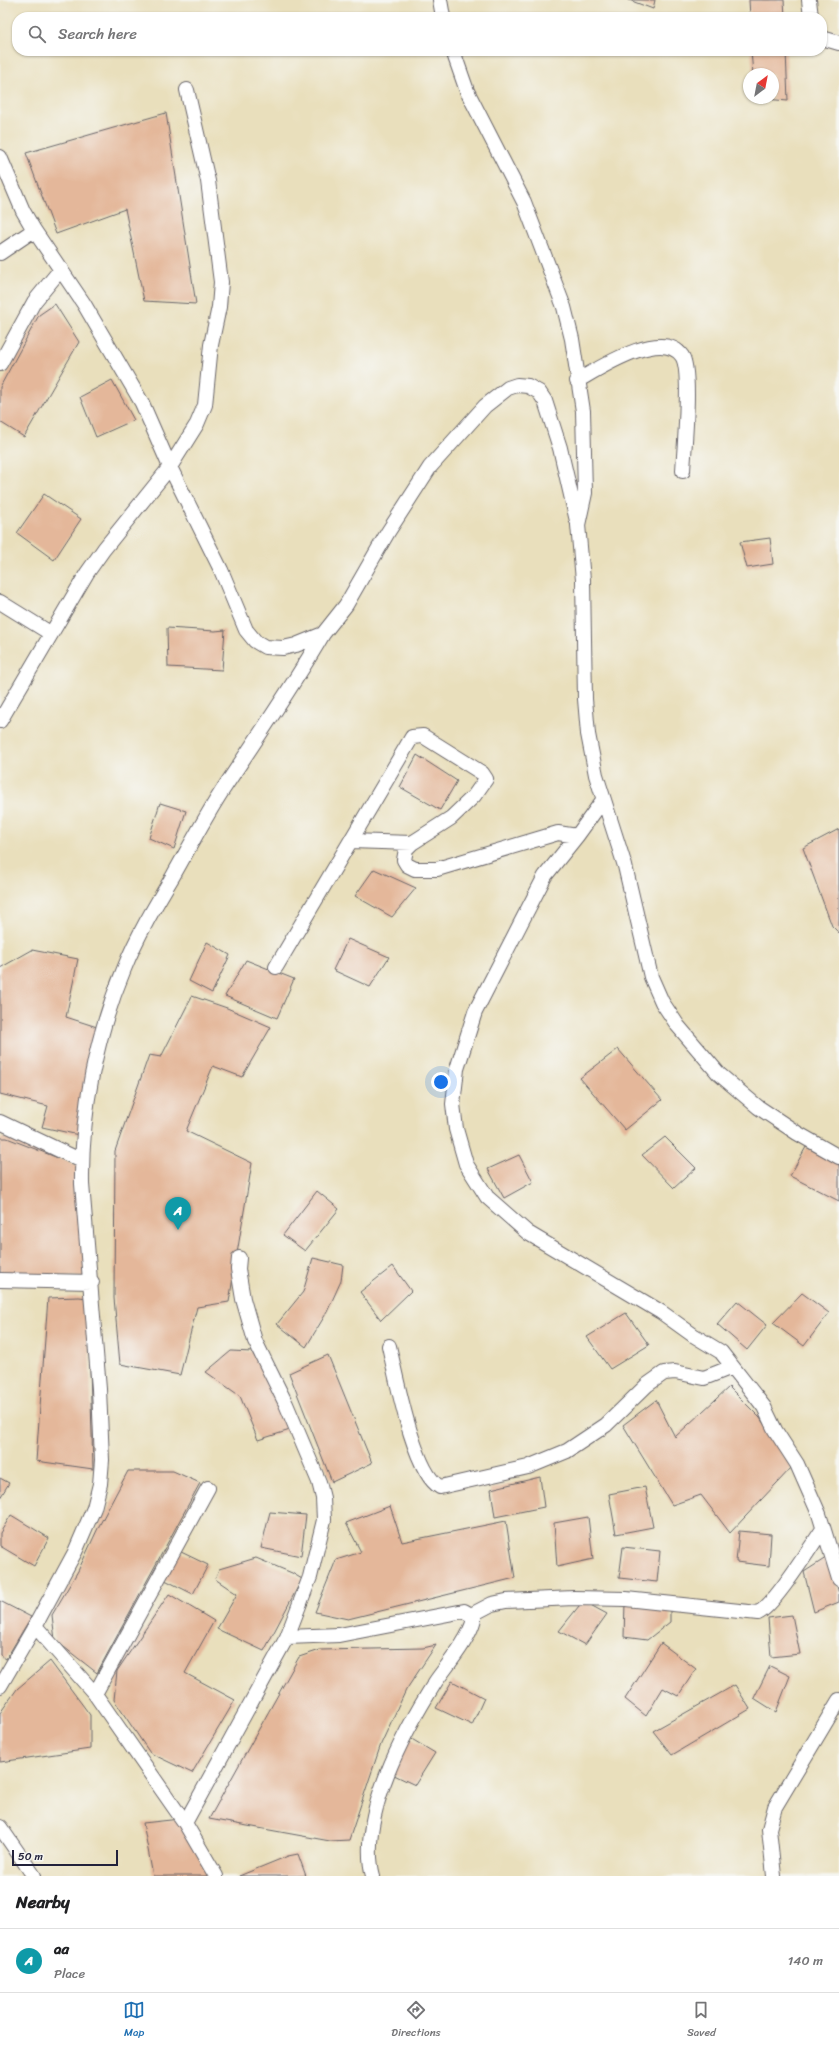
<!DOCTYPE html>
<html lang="en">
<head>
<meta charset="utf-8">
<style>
  :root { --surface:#fff; --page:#f2f2f2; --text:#202124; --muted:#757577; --line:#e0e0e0; --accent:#1f6fb2 }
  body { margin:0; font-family:Sriracha,sans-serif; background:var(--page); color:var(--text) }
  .compass { position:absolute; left:743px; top:68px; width:36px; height:36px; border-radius:50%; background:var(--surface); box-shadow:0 1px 3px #0004; rotate:32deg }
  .scale { position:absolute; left:12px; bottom:10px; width:106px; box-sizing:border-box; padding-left:4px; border:2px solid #22223b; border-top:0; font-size:11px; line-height:14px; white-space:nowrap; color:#22223b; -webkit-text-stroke:3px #f6f6f2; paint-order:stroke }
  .you { position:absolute; left:441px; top:1082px; width:14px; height:14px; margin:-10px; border:3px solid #fff; border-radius:50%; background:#1a73e8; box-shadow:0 0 0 6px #1a73e833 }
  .badge { display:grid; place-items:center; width:26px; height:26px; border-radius:50%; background:var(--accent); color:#fff; font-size:13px; font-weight:700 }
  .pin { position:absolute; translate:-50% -33px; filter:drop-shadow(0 1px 2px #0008) }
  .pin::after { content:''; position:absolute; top:21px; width:14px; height:12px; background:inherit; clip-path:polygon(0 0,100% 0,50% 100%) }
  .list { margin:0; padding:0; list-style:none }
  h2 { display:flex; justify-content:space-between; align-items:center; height:52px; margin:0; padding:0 16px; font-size:17px }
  h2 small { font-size:13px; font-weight:400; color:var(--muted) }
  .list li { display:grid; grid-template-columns:26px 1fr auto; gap:12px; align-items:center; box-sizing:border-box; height:64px; padding:0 16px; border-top:1px solid var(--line) }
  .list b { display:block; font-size:15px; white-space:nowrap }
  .list p { margin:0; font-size:13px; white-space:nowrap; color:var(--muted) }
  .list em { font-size:13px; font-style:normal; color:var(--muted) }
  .icon { flex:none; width:22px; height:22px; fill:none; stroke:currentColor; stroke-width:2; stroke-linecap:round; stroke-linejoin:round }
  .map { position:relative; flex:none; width:839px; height:1876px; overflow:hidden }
  .search { position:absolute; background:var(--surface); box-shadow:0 1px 3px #0004; left:12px; right:12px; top:12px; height:44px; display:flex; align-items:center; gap:10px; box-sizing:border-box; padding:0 14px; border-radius:16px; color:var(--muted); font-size:15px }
  .sheet { height:116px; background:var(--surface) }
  nav { display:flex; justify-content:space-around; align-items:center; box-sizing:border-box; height:56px; border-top:1px solid var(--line); background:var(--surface); font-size:11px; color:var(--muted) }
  nav a { display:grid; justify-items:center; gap:2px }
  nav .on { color:var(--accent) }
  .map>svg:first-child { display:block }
  .building { fill:#e4b79a }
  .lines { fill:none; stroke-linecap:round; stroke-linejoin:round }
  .minor-casing { stroke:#686468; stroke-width:16 }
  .minor { stroke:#fff; stroke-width:14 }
</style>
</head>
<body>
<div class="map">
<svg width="839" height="1876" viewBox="0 0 839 1876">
  <rect width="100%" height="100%" fill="#f6f6f2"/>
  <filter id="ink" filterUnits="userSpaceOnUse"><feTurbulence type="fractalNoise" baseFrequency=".025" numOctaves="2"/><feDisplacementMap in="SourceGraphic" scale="8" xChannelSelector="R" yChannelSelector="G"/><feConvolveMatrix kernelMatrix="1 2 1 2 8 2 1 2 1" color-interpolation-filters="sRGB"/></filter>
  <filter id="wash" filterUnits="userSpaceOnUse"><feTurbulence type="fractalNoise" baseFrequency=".012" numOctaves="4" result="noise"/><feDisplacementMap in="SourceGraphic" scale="16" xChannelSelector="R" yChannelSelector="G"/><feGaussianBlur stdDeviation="0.9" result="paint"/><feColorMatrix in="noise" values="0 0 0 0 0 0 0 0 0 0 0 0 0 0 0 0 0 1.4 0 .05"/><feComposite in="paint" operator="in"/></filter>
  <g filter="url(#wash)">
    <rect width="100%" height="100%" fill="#e9dfbc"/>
    <g id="blocks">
      <path class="building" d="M629,0h26l-2,9z
        M749,0h35l1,17h-35z
        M751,51h35l2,50 -23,-2 8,-1v-24h-20z
        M166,113l30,191 -52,-3 -19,-92 -69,25 -30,-81z
        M55,304l24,38 -55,95 -24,-15v-35l39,-72z
        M112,380l22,40 -38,17 -16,-40z
        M44,494l37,25 -27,41 -37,-27z
        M770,538l3,26 -26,4 -7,-26z
        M167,628l48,3 10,-1 -3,40 -54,-3z
        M417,755l40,26 -17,29 -40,-23z
        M160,803l26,8 -12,38 -25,-11z
        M839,829v104l-7,-7 -29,-78z
        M374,869l42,19 -24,29 -37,-21z
        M348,939l41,18 -19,30 -37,-17z
        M207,942l23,13 -18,38 -23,-12z
        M32,950l46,9 -12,58 34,11 -21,107 -37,-8 6,-21 -48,-12v-126z
        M246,960l48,19 -17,39 -52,-22z
        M192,996l35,12 44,19 -29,50 -29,-11 -27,65 66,32 -23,139 -32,5 -17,68 -60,-11 -6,-66 1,-147 34,-96 12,2z
        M618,1049l44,51 -37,30 -45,-52z
        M665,1137l31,31 -22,20 -32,-33z
        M0,1138h7l64,25 7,4 10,110 -88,-2z
        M806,1147l33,18v36l-49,-25z
        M519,1155l14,27 -29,16 -16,-29z
        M317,1191l22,18 -34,42 -22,-16z
        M313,1258l30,7 -2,16 -14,31 -21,35 -29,-23 26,-32z
        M393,1266l18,25 -30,29 -21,-28z
        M802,1293l27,20 -25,33 -31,-23z
        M79,1297l9,1 5,171 -57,-8 12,-163z
        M737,1301l30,24 -20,25 -30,-26z
        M626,1313l23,32 -39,24 -23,-32z
        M231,1351l21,1 28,52 10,26 -32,10 -18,-44 -34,-24z
        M328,1355l44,108 -40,19 -43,-109z
        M729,1387l31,31 32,49 -62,66 -29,-38 -29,10 -49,-80 33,-25 19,37z
        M128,1471h45l27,12 -103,190 -42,-33 -3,-25 26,-44 21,-45z
        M540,1477l4,30 -49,10 -4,-28z
        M0,1478l9,5 -9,15z
        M645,1487l8,40 -37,7 -7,-40z
        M390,1506l12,36 104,-21 9,57 -167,41 -33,-7 21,-52 25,-8 -15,-29z
        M270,1512l36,3 -5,41 -40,-8z
        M11,1515l38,23 -15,28 -34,-20v-13z
        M588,1517l5,42 -36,8 -3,-44z
        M739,1531l32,3 -2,32 -33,-4z
        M623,1547l37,4 -3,31 -38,-4z
        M179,1551l29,14 -15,29 -32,-16z
        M829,1556l10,38v8l-25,10 -10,-40z
        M256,1558l36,15 10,6 -38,72 -47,-22 20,-35 -22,-15 4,-10z
        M169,1594l45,27 -29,52 50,27 -43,73 -42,-20 -36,-53 3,-29z
        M0,1601l31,16 -25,42 -6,-4z
        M583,1601l24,13 -22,31 -26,-14z
        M625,1603l45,5v14l-23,18 -23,-3z
        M792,1615l8,39 -29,3 -3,-39z
        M661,1643l35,26 -18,27 -15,-8 -17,28 -21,-17z
        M436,1645l-30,45 -25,54 -32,96 -19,1 -121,-22 90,-162 21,-7 103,-2z
        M50,1661l40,54v34l-90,13v-49l17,-24z
        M770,1666l20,10 -14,36 -22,-14z
        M452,1681l32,17 -12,27 -36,-17z
        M735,1685l15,24 -78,46 -19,-24z
        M410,1738l25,15 -20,32 -25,-12z
        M180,1819l30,57h-57l-10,-53z
        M298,1854l8,22h-67l49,-20z"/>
    </g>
  </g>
  <g filter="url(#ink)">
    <use href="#blocks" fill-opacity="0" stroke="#686468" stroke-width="1"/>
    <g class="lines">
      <g class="minor-casing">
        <path id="minor" d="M440,0l3,17
          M809,0l2,17
          M822,38l17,5
          M453,51l14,40 57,111 40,105 8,32 11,72 2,82 -7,32 5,55 2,119 3,35 8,41 29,91 26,111 11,25 16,24 41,48 39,33 39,26 42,24
          M0,157l23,54 11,19 50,74 58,99 28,64 51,103 25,60 9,11 10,6 18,1 13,-3 27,-11 23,-29 42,-73 42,-65 55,-61 23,-18 9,-3 11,1 11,6 6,9 15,47 17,73
          M0,253l34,-23
          M0,364l34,-62 27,-33
          M577,381c21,-12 85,-54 105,-25 10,15 2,94 1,115
          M0,602l50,31
          M0,721l87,-148 17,-24 66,-82 27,-43 8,-19 6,-60 8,-38 2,-25 -13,-101 -21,-91
          M577,836l-32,40 -70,136 -18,57 -4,35 3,25 10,35 21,33 41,36 133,79 32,23 28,17 43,55 11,23 22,34 22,50 20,65
          M351,841l61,2
          M276,967l136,-230 11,-1 59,37 4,6 -12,17 -23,22 -39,25 -6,6 -2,11 3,5 8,4h22l121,-36 19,3 26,-36
          M0,1122l82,39
          M0,1280l92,2
          M389,1346c7,30 25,128 51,141l88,-20 39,-16 39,-26 41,-40 17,-12 11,-1 29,6 28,-11
          M471,1615l21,-11 14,-3 68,-3 52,1 132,14c16,-7 53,-67 65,-84
          M35,1626l60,68 90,129 31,53
          M287,1637l52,-2 125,-24 7,4 3,4c-5,21 -26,45 -38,62 -31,49 -79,136 -63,195
          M0,1686l35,-60 40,-74 19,-44 6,-24 2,-24 -3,-71 -17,-205c-1,-73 14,-148 42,-215 13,-33 31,-63 49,-93 16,-28 31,-57 49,-85 34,-52 70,-103 101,-157
          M95,1694l113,-206
          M185,1823l102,-186 23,-60 14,-57 -1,-22 -4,-16 -33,-78 -31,-63 -12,-42 -5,-30 1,-11
          M0,1827l34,49
          M774,1876l-5,-47 6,-22 64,-107"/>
      </g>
      <use href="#minor" class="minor"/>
    </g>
  </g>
</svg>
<svg class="compass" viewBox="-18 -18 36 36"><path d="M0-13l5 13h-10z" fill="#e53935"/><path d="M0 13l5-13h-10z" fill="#757577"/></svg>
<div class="scale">50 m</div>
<div class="you"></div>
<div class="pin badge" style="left:178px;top:1230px;background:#0f9aa8">A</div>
<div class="search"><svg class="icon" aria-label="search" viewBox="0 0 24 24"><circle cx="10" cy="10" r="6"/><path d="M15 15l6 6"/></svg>Search here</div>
</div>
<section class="sheet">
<h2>Nearby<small></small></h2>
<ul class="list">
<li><span class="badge" style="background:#0f9aa8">A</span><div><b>aa</b><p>Place</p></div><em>140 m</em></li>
</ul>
</section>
<nav>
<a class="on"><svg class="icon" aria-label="map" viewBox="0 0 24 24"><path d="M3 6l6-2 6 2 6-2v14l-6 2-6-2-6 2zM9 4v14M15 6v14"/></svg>Map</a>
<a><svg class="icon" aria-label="directions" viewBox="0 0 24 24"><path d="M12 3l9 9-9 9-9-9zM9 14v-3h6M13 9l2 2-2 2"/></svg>Directions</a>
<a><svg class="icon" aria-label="saved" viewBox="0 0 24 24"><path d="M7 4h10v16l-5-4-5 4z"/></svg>Saved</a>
</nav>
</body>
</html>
